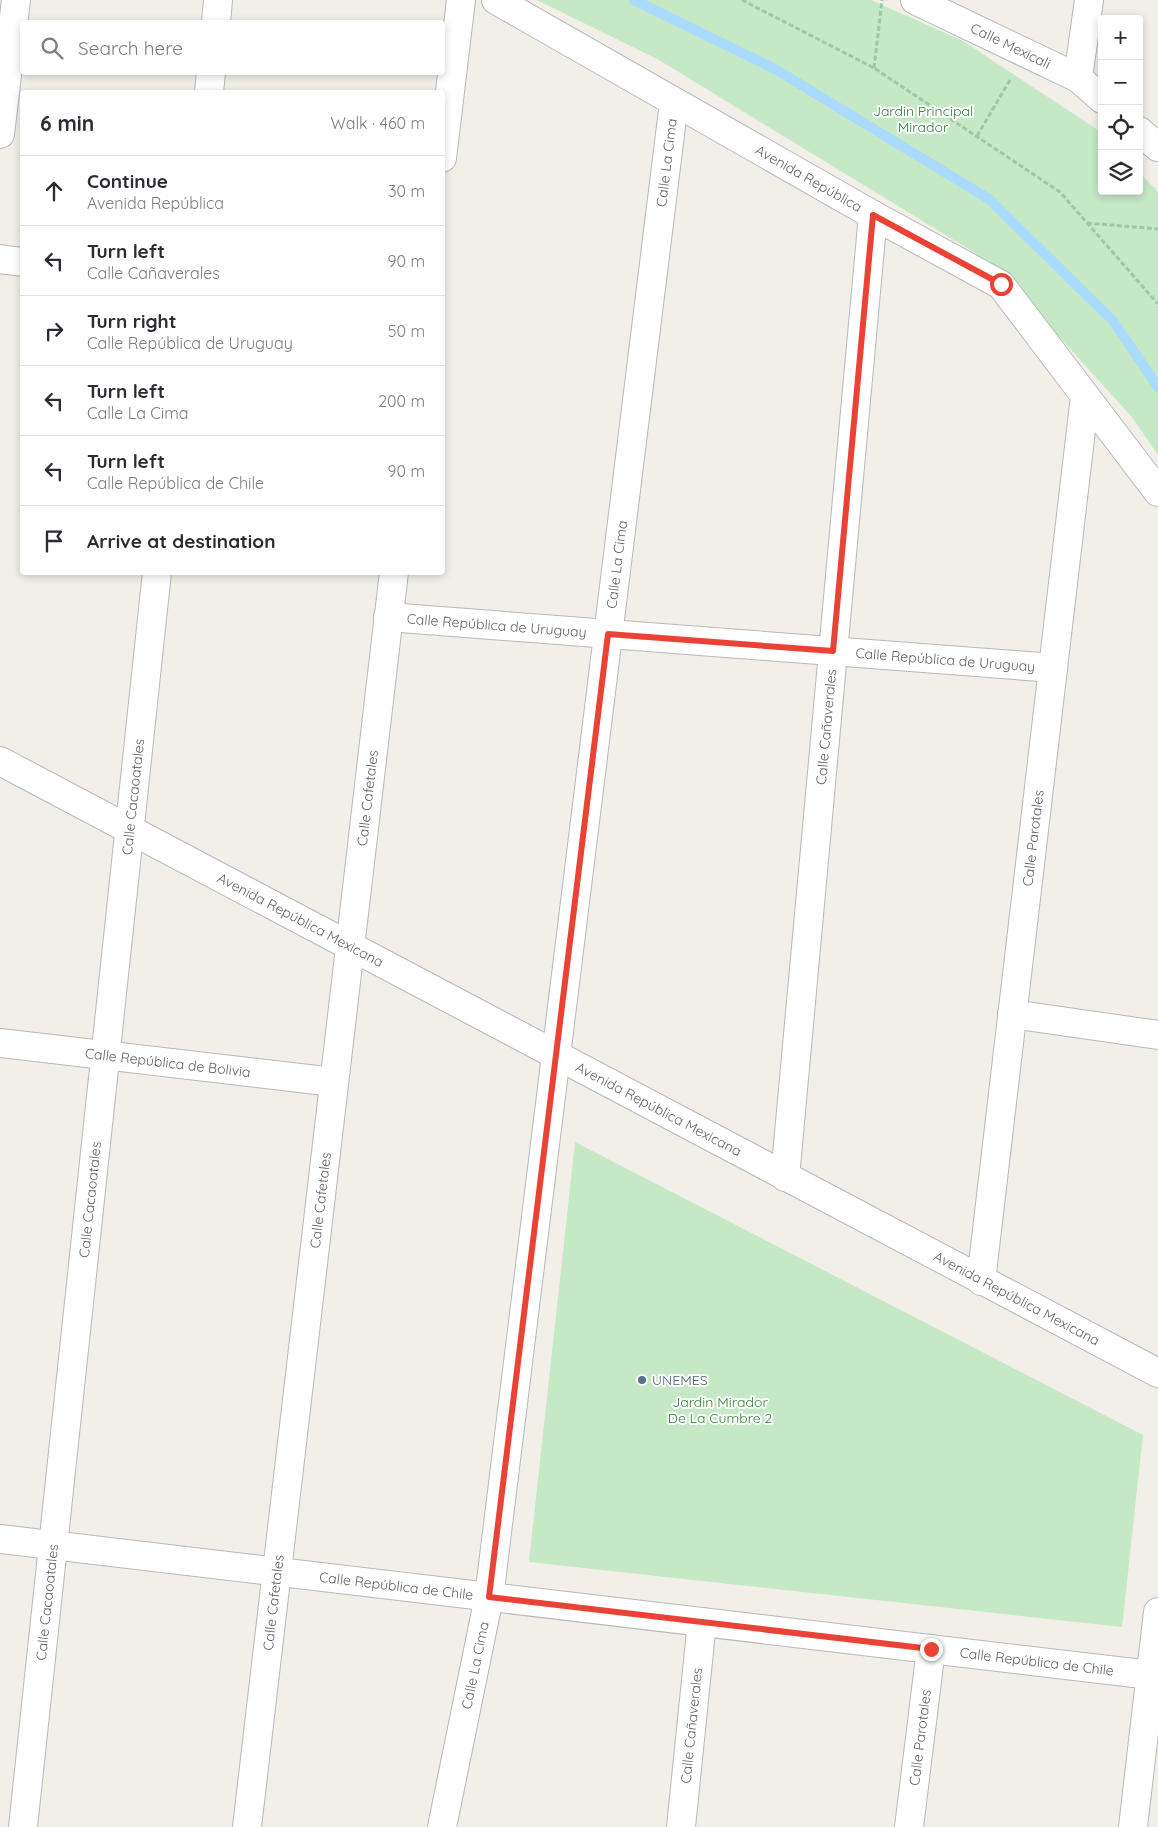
<!DOCTYPE html>
<html lang="en">
<head>
<meta charset="utf-8">
<style>
  :root { --surface:#fff; --page:#f7f7f7; --text:#2b2b33; --muted:#7c7c81; --line:#e1e1e2 }
  body { margin:0; font-family:Quicksand,sans-serif; background:var(--page); color:var(--text) }
  .controls { position:absolute; right:15px; top:15px; display:grid; overflow:hidden; border-radius:5px; box-shadow:0 2px 8px #0003 }
  .controls button { width:45px; height:45px; display:grid; place-items:center; padding:0; border:0; border-bottom:1px solid var(--line); background:var(--surface); color:var(--text); font:25px sans-serif }
  .stop { position:absolute; width:15px; height:15px; margin:-11px; border:4px solid #ea4335; border-radius:50%; background:#fff }
  .stop.end { background:#ea4335; border-color:#fff; box-shadow:0 1px 5px #0008 }
  .list { margin:0; padding:0; list-style:none }
  h2 { display:flex; justify-content:space-between; align-items:center; height:65px; margin:0; padding:0 20px; font-size:21px }
  h2 small { font-size:16px; font-weight:400; color:var(--muted) }
  .list li { display:grid; grid-template-columns:32px 1fr auto; gap:15px; align-items:center; box-sizing:border-box; height:70px; padding:0 20px; border-top:1px solid var(--line) }
  .list b { display:block; font-size:19px; white-space:nowrap }
  .list p { margin:0; font-size:16px; white-space:nowrap; color:var(--muted) }
  .list em { font-size:16px; font-style:normal; color:var(--muted) }
  .icon { flex:none; width:28px; height:28px; fill:none; stroke:currentColor; stroke-width:2; stroke-linecap:round; stroke-linejoin:round }
  .map { position:relative; flex:none; width:1158px; height:1827px; overflow:hidden }
  .search { position:absolute; background:var(--surface); box-shadow:0 2px 8px #0003; left:20px; top:20px; width:425px; height:55px; display:flex; align-items:center; gap:12px; box-sizing:border-box; padding:0 18px; border-radius:5px; color:var(--muted); font-size:19px }
  .panel { position:absolute; background:var(--surface); box-shadow:0 2px 8px #0003; left:20px; top:90px; width:425px; height:485px; border-radius:5px }
  .map>svg:first-child { display:block }
  .green { fill:#c5e8c5 }
  .lines { fill:none; stroke-linecap:round; stroke-linejoin:round }
  .stream { stroke:#aadaff; stroke-width:10 }
  .minor-casing { stroke:#b5b8bc; stroke-width:30 }
  .path { stroke:#9cc7a9; stroke-width:3; stroke-dasharray:5 2.5; stroke-linecap:butt }
  .minor { stroke:#fff; stroke-width:28 }
  .route { stroke:#ea4335; stroke-width:6 }
  .service-dot { fill:#5c6f8a; stroke:#fff; stroke-width:2 }
  .labels { text-anchor:middle; dominant-baseline:central; stroke-width:4; stroke-linejoin:round; paint-order:stroke }
  .street-label { font-size:14px; fill:#5f6368; stroke:#fff }
  .park-label { font-size:14px; fill:#348238; stroke:#fff }
  .service-label { font-size:14px; fill:#4e5e75; stroke:#fff; text-anchor:start }
</style>
</head>
<body>
<div class="map">
<svg width="1158" height="1827" viewBox="0 0 1158 1827">
  <rect width="100%" height="100%" fill="#f1efe8"/>
  <path class="green" d="M537,0h334l92,41 138,91 1,59h37v-19l19,20v263l-27,-39 -138,-152 -334,-204z
    M575,1142l568,293 -21,192 -593,-65z"/>
  <g class="lines">
    <path class="stream" d="M634,0l141,69 214,130 124,122 45,66"/>
    <g class="minor-casing">
      <g id="minor">
        <path id="s1" d="M496,0l377,215 128,70 157,207"/>
        <path id="s2" d="M915,0l163,78 24,21"/>
        <path d="M216,22l2,-22"/>
        <path d="M1078,78l11,-78"/>
        <path d="M209,92l2,-20"/>
        <path d="M1139,131l19,16"/>
        <path d="M0,134l16,-134"/>
        <path d="M442,158l19,-158"/>
        <path d="M0,259l22,3"/>
        <path id="s3" d="M388,617l665,51"/>
        <path id="s4" d="M0,761l1158,612"/>
        <path d="M1012,1014l146,21"/>
        <path id="s5" d="M0,1043l334,39"/>
        <path id="s6" d="M785,1177l88,-962"/>
        <path id="s7" d="M981,1281l104,-885"/>
        <path id="s8" d="M0,1539l1151,136"/>
        <path id="s9" d="M23,1827l134,-1255"/>
        <path id="s10" d="M247,1827l147,-1255"/>
        <path id="s11" d="M442,1827l47,-230 185,-1495"/>
        <path id="s12" d="M681,1827l21,-205"/>
        <path id="s13" d="M909,1827l22,-178"/>
        <path d="M1133,1827l25,-215"/>
      </g>
    </g>
    <path class="path" d="M742,0l132,68 186,124 98,112
      M874,68l8,-68
      M977,136l33,-56
      M1087,223l71,6"/>
    <use href="#minor" class="minor"/>
  </g>
  <g class="lines">
    <path class="route" d="M931,1649l-442,-52 119,-963 225,17 40,-436 128,69"/>
  </g>
  <circle class="service-dot" cx="642" cy="1380" r="5"/>
  <g class="labels">
    <g class="street-label">
      <text stroke="none"><textPath href="#s2" startOffset="106">Calle Mexicali</textPath></text>
      <text stroke="none"><textPath href="#s11" startOffset="1680">Calle La Cima</textPath></text>
      <text stroke="none"><textPath href="#s1" startOffset="360">Avenida República</textPath></text>
      <text stroke="none"><textPath href="#s11" startOffset="1275">Calle La Cima</textPath></text>
      <text stroke="none"><textPath href="#s3" startOffset="109">Calle República de Uruguay</textPath></text>
      <text stroke="none"><textPath href="#s3" startOffset="559">Calle República de Uruguay</textPath></text>
      <text stroke="none"><textPath href="#s6" startOffset="452">Calle Cañaverales</textPath></text>
      <text stroke="none"><textPath href="#s9" startOffset="1036">Calle Cacaoatales</textPath></text>
      <text stroke="none"><textPath href="#s10" startOffset="1036">Calle Cafetales</textPath></text>
      <text stroke="none"><textPath href="#s7" startOffset="446">Calle Parotales</textPath></text>
      <text stroke="none"><textPath href="#s4" startOffset="340">Avenida República Mexicana</textPath></text>
      <text stroke="none"><textPath href="#s5" startOffset="169">Calle República de Bolivia</textPath></text>
      <text stroke="none"><textPath href="#s4" startOffset="745">Avenida República Mexicana</textPath></text>
      <text stroke="none"><textPath href="#s9" startOffset="631">Calle Cacaoatales</textPath></text>
      <text stroke="none"><textPath href="#s10" startOffset="631">Calle Cafetales</textPath></text>
      <text stroke="none"><textPath href="#s4" startOffset="1150">Avenida República Mexicana</textPath></text>
      <text stroke="none"><textPath href="#s8" startOffset="399">Calle República de Chile</textPath></text>
      <text stroke="none"><textPath href="#s9" startOffset="226">Calle Cacaoatales</textPath></text>
      <text stroke="none"><textPath href="#s10" startOffset="226">Calle Cafetales</textPath></text>
      <text stroke="none"><textPath href="#s8" startOffset="1044">Calle República de Chile</textPath></text>
      <text stroke="none"><textPath href="#s11" startOffset="165">Calle La Cima</textPath></text>
      <text stroke="none"><textPath href="#s12" startOffset="102">Calle Cañaverales</textPath></text>
      <text stroke="none"><textPath href="#s13" startOffset="90">Calle Parotales</textPath></text>
    </g>
    <g class="park-label">
      <text x="923" y="111">Jardin Principal<tspan x="923" dy="16">Mirador</tspan></text>
      <text x="720" y="1402">Jardin Mirador<tspan x="720" dy="16">De La Cumbre 2</tspan></text>
    </g>
    <g class="service-label">
      <text x="652" y="1380">UNEMES</text>
    </g>
  </g>
</svg>
<div class="controls">
<button>+</button>
<button>−</button>
<button><svg class="icon" aria-label="locate" viewBox="0 0 24 24"><circle cx="12" cy="12" r="6"/><path d="M12 2v4M12 18v4M2 12h4M18 12h4"/></svg></button>
<button><svg class="icon" aria-label="layers" viewBox="0 0 24 24"><path d="M12 4l9 5-9 5-9-5zM3 14l9 5 9-5"/></svg></button>
</div>
<div class="stop" style="left:1001px;top:284px"></div>
<div class="stop end" style="left:931px;top:1649px"></div>
<div class="search"><svg class="icon" aria-label="search" viewBox="0 0 24 24"><circle cx="10" cy="10" r="6"/><path d="M15 15l6 6"/></svg>Search here</div>
<section class="panel">
<h2>6 min<small>Walk · 460 m</small></h2>
<ul class="list">
<li><svg class="icon" aria-label="ahead" viewBox="0 0 24 24"><path d="M12 20V5M6 11l6-6 6 6"/></svg><div><b>Continue</b><p>Avenida República</p></div><em>30 m</em></li>
<li><svg class="icon" aria-label="left" viewBox="0 0 24 24"><path d="M17 20v-9H6M10 6l-5 5 5 5"/></svg><div><b>Turn left</b><p>Calle Cañaverales</p></div><em>90 m</em></li>
<li><svg class="icon" aria-label="right" viewBox="0 0 24 24"><path d="M7 20v-9h11M14 6l5 5-5 5"/></svg><div><b>Turn right</b><p>Calle República de Uruguay</p></div><em>50 m</em></li>
<li><svg class="icon" aria-label="left" viewBox="0 0 24 24"><path d="M17 20v-9H6M10 6l-5 5 5 5"/></svg><div><b>Turn left</b><p>Calle La Cima</p></div><em>200 m</em></li>
<li><svg class="icon" aria-label="left" viewBox="0 0 24 24"><path d="M17 20v-9H6M10 6l-5 5 5 5"/></svg><div><b>Turn left</b><p>Calle República de Chile</p></div><em>90 m</em></li>
<li><svg class="icon" aria-label="arrive" viewBox="0 0 24 24"><path d="M6 21V4h12l-3 4 3 4H6"/></svg><div><b>Arrive at destination</b></div></li>
</ul>
</section>
</div>
</body>
</html>
